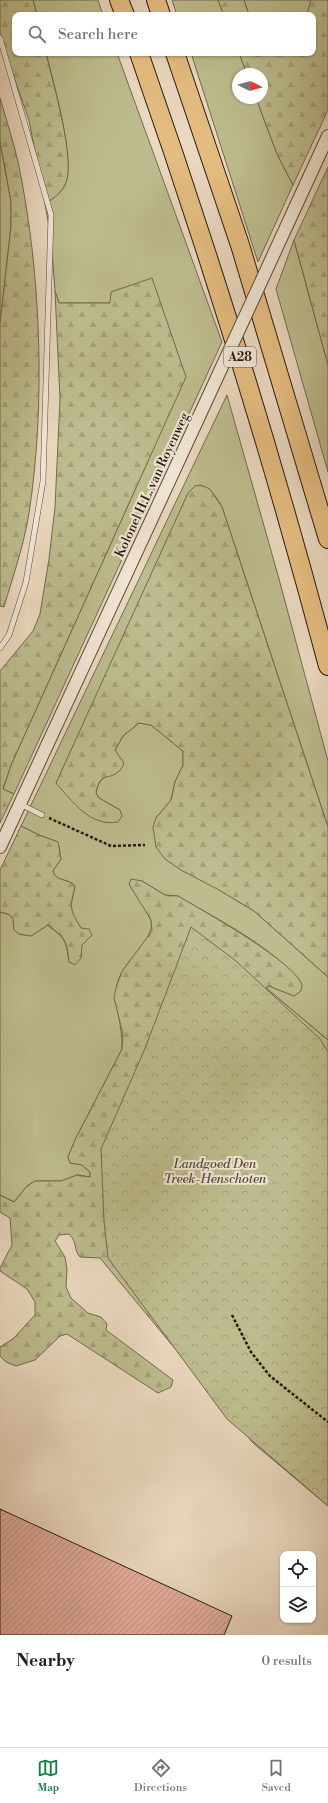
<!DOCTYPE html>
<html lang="en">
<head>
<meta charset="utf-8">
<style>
  :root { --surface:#fff; --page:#f2f2f2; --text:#202124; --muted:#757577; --line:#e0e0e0; --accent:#0b8043 }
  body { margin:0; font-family:"Libre Bodoni",serif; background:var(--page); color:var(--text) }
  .controls { position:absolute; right:12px; bottom:12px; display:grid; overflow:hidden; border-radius:8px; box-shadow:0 1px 3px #0004 }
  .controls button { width:36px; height:36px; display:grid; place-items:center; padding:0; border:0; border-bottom:1px solid var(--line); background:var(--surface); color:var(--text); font:20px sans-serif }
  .compass { position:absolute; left:232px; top:68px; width:36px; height:36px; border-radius:50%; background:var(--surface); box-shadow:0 1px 3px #0004; rotate:95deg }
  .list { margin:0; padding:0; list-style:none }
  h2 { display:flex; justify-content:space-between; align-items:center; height:52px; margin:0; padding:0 16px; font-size:17px }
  h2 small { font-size:13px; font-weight:400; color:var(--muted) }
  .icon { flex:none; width:22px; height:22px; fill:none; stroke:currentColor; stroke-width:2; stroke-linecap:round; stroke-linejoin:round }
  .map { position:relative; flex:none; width:328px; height:1635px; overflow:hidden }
  .search { position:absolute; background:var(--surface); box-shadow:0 1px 3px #0004; left:12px; right:12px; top:12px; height:44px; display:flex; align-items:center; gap:10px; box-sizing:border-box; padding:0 14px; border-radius:8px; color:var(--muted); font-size:15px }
  .sheet { height:112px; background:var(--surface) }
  nav { display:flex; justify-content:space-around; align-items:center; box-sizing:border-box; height:56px; border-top:1px solid var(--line); background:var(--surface); font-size:11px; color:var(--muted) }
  nav a { display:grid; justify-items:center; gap:2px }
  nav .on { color:var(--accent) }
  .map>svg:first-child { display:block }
  .green { fill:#bdbc8e; stroke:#726a4f }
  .forest { fill:url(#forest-firs); stroke:#726a4f }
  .park { fill:url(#park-crowns); stroke:#726a4f }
  .building { fill:url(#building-hatch); stroke:#271910 }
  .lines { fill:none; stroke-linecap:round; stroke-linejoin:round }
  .service-casing { stroke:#58493c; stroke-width:6 }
  .tertiary-casing { stroke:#58493c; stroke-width:14 }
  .motorway-casing { stroke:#271910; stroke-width:20 }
  .path { stroke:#271910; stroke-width:2.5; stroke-dasharray:3 2; stroke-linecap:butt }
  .service { stroke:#f1e6d5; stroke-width:5 }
  .tertiary { stroke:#f1e6d5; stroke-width:12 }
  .motorway { stroke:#e5bc80; stroke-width:18 }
  .tertiary-bridge-casing { stroke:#58493c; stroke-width:14; stroke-linecap:butt }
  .tertiary-bridge { stroke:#f1e6d5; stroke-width:12 }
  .labels { text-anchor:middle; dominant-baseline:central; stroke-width:4; stroke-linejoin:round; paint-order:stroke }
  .shield { fill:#f1e6d5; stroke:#64564b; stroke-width:1 }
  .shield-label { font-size:12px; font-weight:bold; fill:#271910 }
  .street-label { font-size:13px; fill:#271910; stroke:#f1e6d5 }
  .park-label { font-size:13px; font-style:italic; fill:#544a36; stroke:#f1e6d5 }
</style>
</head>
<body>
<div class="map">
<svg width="328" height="1635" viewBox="0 0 328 1635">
  <defs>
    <pattern id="forest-firs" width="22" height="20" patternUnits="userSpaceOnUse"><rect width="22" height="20" fill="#bdbc8e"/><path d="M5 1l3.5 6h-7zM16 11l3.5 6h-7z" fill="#a2a179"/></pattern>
    <pattern id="park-crowns" width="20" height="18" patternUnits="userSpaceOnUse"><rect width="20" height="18" fill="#bdbc8e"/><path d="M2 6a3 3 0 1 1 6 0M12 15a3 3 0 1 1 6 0" fill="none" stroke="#a2a179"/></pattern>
    <pattern id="building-hatch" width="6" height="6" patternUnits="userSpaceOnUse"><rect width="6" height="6" fill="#e3ad9e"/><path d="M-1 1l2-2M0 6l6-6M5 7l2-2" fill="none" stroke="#c39487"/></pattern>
  </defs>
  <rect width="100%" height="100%" fill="#ead8bf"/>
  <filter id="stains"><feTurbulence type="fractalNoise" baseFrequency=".005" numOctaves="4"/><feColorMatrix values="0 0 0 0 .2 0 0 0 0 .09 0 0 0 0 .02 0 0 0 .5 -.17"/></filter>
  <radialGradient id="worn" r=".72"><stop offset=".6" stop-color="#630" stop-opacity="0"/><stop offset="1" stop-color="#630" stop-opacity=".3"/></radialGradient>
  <path class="green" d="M33,0h65l5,15h-66z
    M172,0h46l6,15h-47z
    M244,0h67l-4,15h-58z
    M46,53h71l105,289 -208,452 -11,-5 8,-24 137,-304 1,-5 -39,-153h-51l-4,-12 -4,-53 -6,-34c8,-5 16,-11 20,-19 11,-25 -12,-103 -19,-132z
    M191,53h48l8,21h-9v24h18l21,56 16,31 -35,77z
    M0,141l11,61v24l-11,98z
    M294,240l34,125v107l-52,-183z
    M227,395l52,184 49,182v66l-106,-320c-5,-9 -9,-16 -19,-21l-147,297 64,27 -21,-12 -3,-5c2,-14 9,-17 22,-21l-3,-22 8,-14 16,-13 12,2 32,26v14l-8,17 -4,18 -15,18 63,72 35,21 74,66v63l-63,-53 4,-1 25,10 8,-11c-27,-38 -84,-65 -124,-89l-13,-1 -23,-14 -13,3c5,8 20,28 22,37 5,19 -31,42 -34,64 -3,22 6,42 5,64l-47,91 -7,17 2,6 12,2 8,7v5l-13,-2 -16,6h-26l-8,5 -13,16 -14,-7v-283l8,2 5,4 1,11 5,5 12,2 16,-11c18,13 19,15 22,37l12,-4v-30l-9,-14 -1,-10 4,-18c-6,-8 -20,-4 -22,-15l8,-12 -3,-17 -19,-7 -18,-9z"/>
  <path class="forest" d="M0,0h33l4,15h-22v38h31c6,28 31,109 19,132 -4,8 -12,14 -20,19l-16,-84 -29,-82z
    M218,0h26l5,15h-25z
    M311,0h17v110l-35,75 -16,-31 -21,-56h6v-24h-15l-8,-21h74v-38h-6z
    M0,98c6,21 13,42 18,64 23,108 28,242 11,351 -5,32 -16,63 -25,94l-4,-1v-282l11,-98v-24l-11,-61z
    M328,167v198l-34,-125z
    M152,278l34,99 -175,388 -8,24 11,5 -14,29v-152l33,-40 7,-17 9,-55 6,-52 5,-108 -5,-108 4,12h51l1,-11z
    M201,485l9,4 12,18 106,320v150l-74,-66 -35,-21 -38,-20 -16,-11 -9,-12 -3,-20 3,-9 15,-18 4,-18 8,-17v-14l-32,-26 -12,-2 -16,13 -8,14 9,13c-1,3 -3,7 -6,9 -11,9 -18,-1 -22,21l3,5 21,12 2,6 -4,6c-28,5 -45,-20 -62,-39l132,-290 7,-7z
    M21,826l18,9 19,7 3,17 -8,12c2,11 16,7 22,15 -5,21 -6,23 6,42l8,1 3,6 -10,10 -1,13 -6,7 -6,-3c-2,-22 -4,-24 -21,-37l-17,11 -12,-2 -5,-4 -1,-12 -5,-4 -8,-2v-42z
    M131,879l11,2 23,14 13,1c24,14 117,66 124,89 0,2 -1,4 -1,6l-7,5 -25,-10 -3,2 62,52v466l-75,-63 -153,-185 -20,-1c-7,-8 -2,-14 -11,-23l-10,1 -4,6 10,16 2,12 -1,18 5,11 17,15 13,4 6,7 -1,6 67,50 -2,7 -13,6 -91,-59 -7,2 -25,24 -19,6 -10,-4 -6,-6v-9l13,-8 22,-24v-13l-8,-13 -27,-18v-3l12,-23 -2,-27 -10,-6v-17l14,7 13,-16 8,-5h26l16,-6 13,2v-5l-8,-7 -12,-2 -2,-6 7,-17 47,-91 1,-15 -9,-36 3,-14 6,-14 29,-39 -1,-11 -22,-36z"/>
  <path class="park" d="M191,927l45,34 84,78 8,13v454l-101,-87 -119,-161 -4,-37 -3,-72 45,-103z"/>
  <path class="building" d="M0,1509l232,107 -8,19h-224z"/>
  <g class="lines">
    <g class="service-casing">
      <path id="service" d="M0,38l51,177 -8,266 -17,101 -17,53 -9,13
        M20,804l22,11"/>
    </g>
    <g class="tertiary-casing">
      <path id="tertiary" d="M294,210l34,-74
        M0,847l197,-426"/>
    </g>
    <g class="motorway-casing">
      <path id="motorway" d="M119,0l6,15
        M156,0l5,15
        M139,53c71,202 134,406 189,613
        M175,53l65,192 88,294"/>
    </g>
    <path class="path" d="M49,818l62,28 34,-1
      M232,1315l19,37 19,24 58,46"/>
    <use href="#service" class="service"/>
    <use href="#tertiary" class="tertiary"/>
    <use href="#motorway" class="motorway"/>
    <g class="tertiary-bridge-casing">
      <path id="tertiary-bridge" d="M197,421l97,-211"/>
    </g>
    <use href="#tertiary-bridge" class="tertiary-bridge"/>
  </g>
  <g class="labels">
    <rect class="shield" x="224" y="347" width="32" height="20" rx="3"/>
    <g class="shield-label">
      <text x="240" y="357">A28</text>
    </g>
    <g class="street-label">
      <text transform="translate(152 485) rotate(-65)">Kolonel H.L. van Royenweg</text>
    </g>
    <g class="park-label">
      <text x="215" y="1164">Landgoed Den<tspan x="215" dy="15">Treek-Henschoten</tspan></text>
    </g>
  </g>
  <rect width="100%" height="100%" filter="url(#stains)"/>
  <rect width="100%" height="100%" fill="url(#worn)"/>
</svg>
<div class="controls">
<button><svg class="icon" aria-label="locate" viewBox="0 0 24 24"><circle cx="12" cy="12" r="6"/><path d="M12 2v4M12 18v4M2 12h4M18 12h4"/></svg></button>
<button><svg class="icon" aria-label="layers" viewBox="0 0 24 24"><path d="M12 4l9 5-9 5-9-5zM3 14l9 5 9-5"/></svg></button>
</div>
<svg class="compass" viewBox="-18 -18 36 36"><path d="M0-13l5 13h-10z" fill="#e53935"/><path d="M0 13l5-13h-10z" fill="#757577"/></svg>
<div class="search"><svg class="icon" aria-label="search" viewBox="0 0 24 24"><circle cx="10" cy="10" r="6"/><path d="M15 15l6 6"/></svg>Search here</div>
</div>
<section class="sheet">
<h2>Nearby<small>0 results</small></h2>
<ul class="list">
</ul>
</section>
<nav>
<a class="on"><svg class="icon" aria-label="map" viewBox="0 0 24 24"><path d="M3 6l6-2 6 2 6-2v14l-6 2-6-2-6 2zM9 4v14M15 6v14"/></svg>Map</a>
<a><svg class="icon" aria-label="directions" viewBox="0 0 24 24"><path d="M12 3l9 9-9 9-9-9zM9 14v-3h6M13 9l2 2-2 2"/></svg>Directions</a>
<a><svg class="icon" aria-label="saved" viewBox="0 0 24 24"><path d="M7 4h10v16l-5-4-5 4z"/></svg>Saved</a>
</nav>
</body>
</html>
